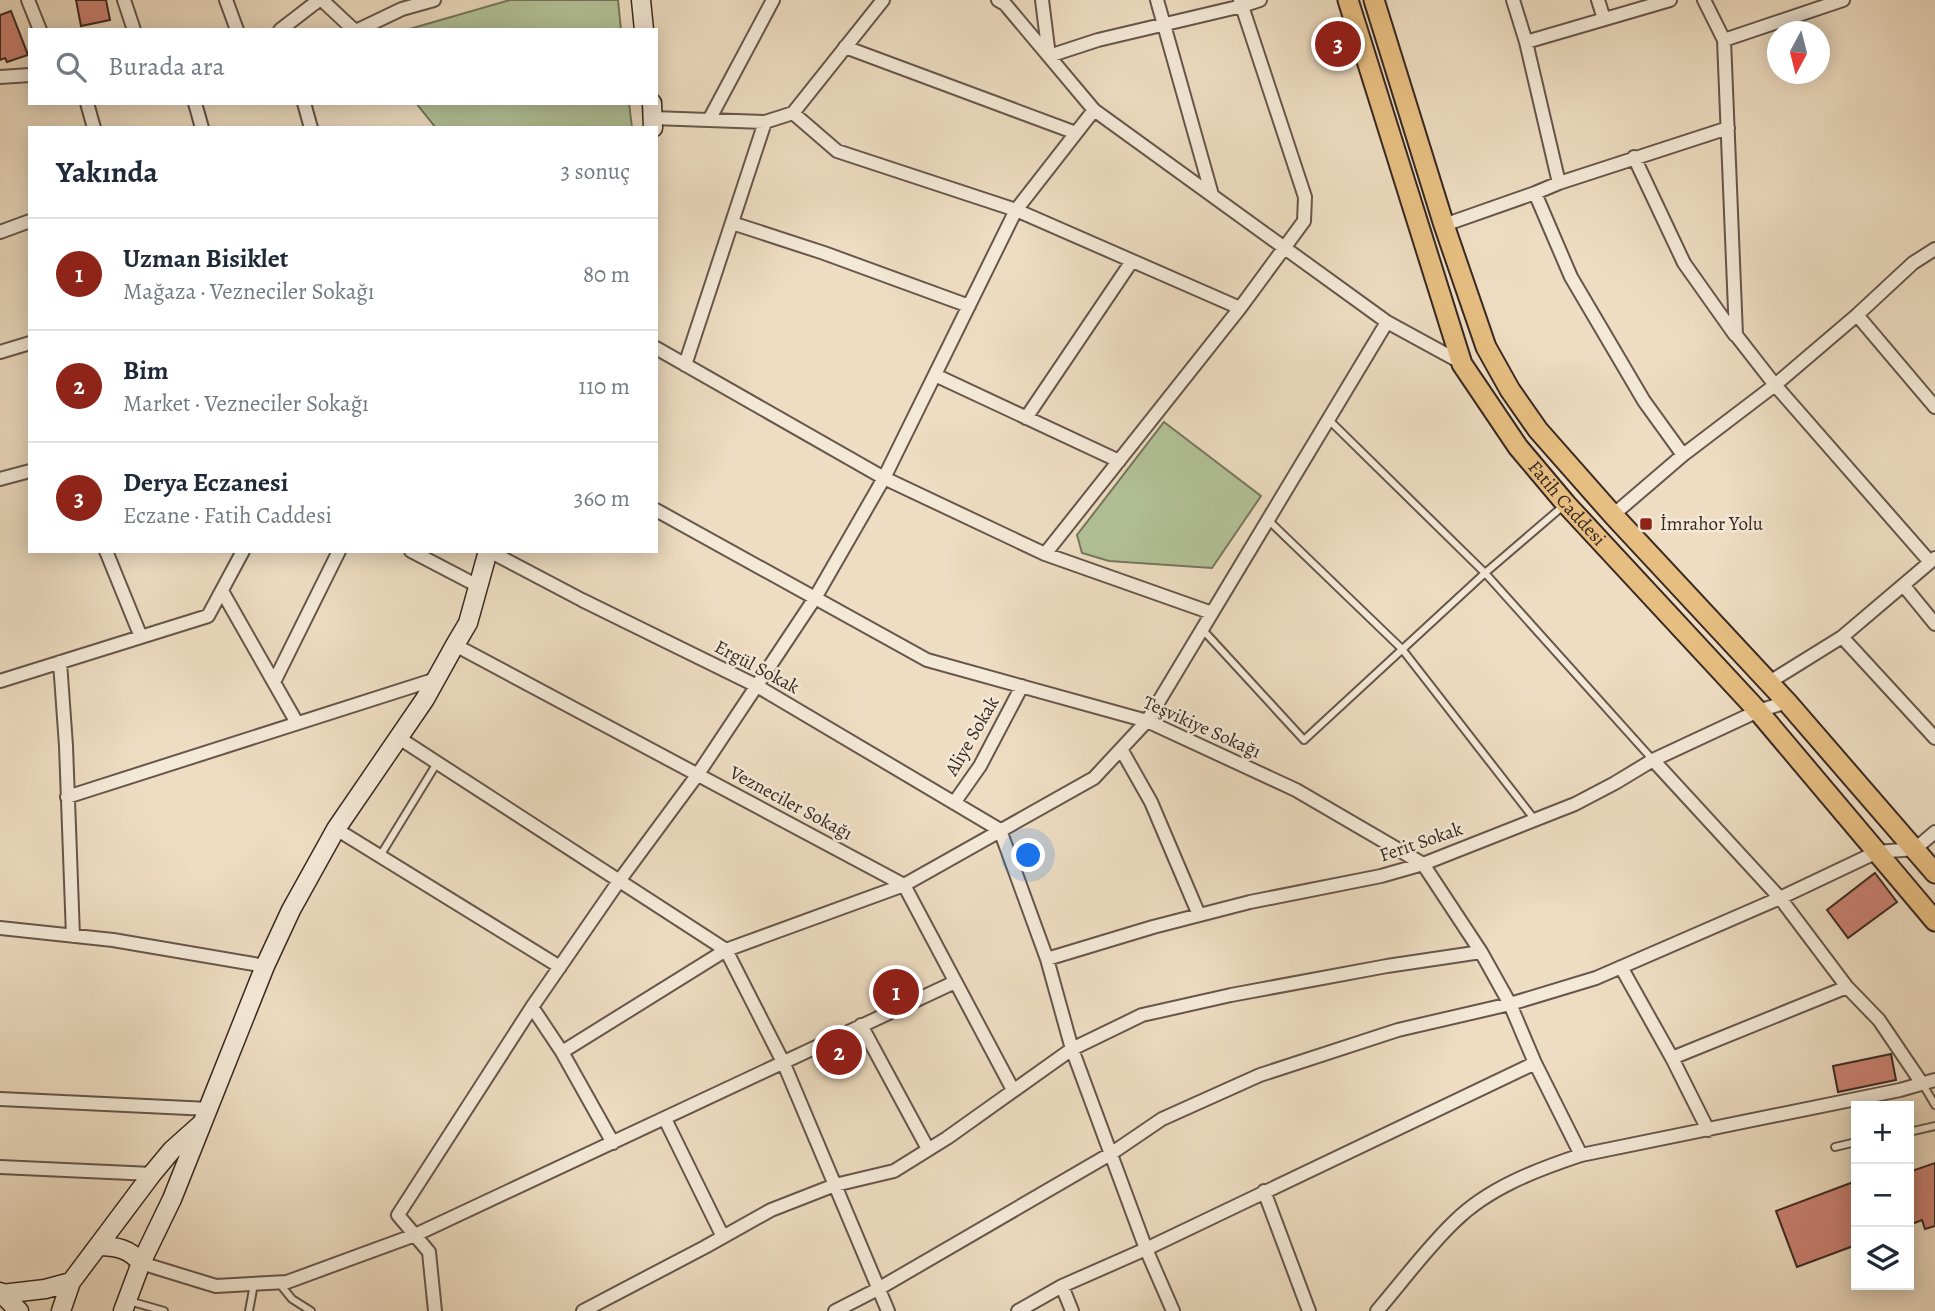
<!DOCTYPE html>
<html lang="tr">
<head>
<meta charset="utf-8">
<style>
  :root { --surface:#fff; --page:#f6f6f7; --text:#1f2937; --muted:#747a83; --line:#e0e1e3; --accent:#8f2418 }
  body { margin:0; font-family:Alegreya,serif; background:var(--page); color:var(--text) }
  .controls { position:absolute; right:21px; bottom:21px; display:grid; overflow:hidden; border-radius:0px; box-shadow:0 4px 18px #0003 }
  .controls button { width:63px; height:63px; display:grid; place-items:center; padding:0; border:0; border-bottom:2px solid var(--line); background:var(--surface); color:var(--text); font:35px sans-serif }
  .compass { position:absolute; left:1767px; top:21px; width:63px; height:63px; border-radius:50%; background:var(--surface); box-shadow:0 4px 18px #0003; rotate:187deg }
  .you { position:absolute; left:1029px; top:856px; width:24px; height:24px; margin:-18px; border:5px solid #fff; border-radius:50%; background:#1a73e8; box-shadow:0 0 0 10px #1a73e833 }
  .badge { display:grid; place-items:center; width:46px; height:46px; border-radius:50%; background:var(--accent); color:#fff; font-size:23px; font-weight:700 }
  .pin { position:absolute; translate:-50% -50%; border:4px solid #fff; box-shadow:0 2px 7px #0006 }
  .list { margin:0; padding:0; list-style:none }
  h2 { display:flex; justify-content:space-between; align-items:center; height:91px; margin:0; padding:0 28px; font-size:30px }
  h2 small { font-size:23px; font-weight:400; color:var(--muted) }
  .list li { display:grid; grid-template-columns:46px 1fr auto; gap:21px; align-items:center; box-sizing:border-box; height:112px; padding:0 28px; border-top:2px solid var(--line) }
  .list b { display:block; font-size:26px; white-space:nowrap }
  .list p { margin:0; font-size:23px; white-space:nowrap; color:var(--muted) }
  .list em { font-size:23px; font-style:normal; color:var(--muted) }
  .icon { flex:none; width:38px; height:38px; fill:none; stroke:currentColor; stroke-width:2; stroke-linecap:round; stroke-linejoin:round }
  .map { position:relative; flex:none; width:1935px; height:1311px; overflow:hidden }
  .search { position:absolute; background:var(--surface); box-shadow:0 4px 18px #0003; left:28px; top:28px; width:630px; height:77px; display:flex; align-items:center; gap:18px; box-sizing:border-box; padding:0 24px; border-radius:0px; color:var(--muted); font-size:26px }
  .panel { position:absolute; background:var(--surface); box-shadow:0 4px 18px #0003; left:28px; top:126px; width:630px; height:427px; border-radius:0px }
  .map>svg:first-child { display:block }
  .green { fill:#b3c298; stroke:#76765e; stroke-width:2 }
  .building { fill:#cb8273; stroke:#382923; stroke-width:2 }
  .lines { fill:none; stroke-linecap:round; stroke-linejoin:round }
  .lane-casing { stroke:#66564b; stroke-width:10 }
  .street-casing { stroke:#66564b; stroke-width:16 }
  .secondary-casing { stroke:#382923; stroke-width:21 }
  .primary-casing { stroke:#382923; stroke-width:23 }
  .lane { stroke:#f4e9d7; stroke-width:6 }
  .street { stroke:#f4e9d7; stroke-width:12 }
  .secondary { stroke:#f4e9d7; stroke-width:18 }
  .primary { stroke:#e7be81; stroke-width:19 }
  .poi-dot { fill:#8f2418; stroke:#f4e9d7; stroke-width:2.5 }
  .labels { text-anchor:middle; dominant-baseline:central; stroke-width:5; stroke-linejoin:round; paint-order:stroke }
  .street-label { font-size:19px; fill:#382923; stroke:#f4e9d7 }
  .poi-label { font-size:19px; fill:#382923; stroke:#f4e9d7; text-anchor:start }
</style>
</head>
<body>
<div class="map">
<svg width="1935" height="1311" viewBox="0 0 1935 1311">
  <rect width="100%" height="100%" fill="#eeddc2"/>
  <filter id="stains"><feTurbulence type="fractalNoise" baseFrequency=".00286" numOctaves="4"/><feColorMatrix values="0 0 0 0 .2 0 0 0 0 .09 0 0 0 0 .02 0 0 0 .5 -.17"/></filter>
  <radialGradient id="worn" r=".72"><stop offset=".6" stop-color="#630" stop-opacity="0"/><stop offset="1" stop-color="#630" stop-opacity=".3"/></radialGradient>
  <path class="green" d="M510,0h108l3,30h-215z
    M416,103h213l3,25h-196z
    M1164,422l97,74 -49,72 -103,-7 -27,-8 -5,-18z"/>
  <path class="building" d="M76,0h30l4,20 -29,6z
    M11,11l17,44 -21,7 -2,-4 -5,2v-45z
    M1875,873l22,29 -49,36 -21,-28z
    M1891,1054l5,26 -58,12 -5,-26z
    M1935,1163v63l-10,3 -3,-9 -13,5v-53z
    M1856,1181v64l-59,22 -21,-56z"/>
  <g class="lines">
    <g class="lane-casing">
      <path id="lane" d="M1328,419l157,154 168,187
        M1268,520l134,129 133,171
        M1202,629l102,111 181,-167 77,-66
        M380,856l57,-93
        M1922,1083l13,22
        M1909,1132l26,-6
        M1835,1147l21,-5
        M279,1283l13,16 19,12
        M129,1301l35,10
        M249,1311l5,-27"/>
    </g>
    <g class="street-casing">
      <path id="street" d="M28,0l12,30
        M124,0l10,30
        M226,0l11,30
        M322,0l32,30
        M998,0l7,4 89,106 293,212 75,41
        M1042,0l7,56 49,-16 144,-34 18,-6
        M1157,0l55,195
        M1513,0l13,42 33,141
        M1598,0l6,19
        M1704,0l20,40 12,295 39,50 155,177
        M280,30l39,-30
        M358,30l44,-21 32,-9
        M1724,40l119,-40
        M1526,42l144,-42
        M845,47l231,86
        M0,77l30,-2
        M87,103l7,25
        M195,103l7,25
        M304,103l7,25
        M793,113l44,38 179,59 224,98
        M653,118l112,4 28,-9 90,-113
        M709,120l64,-120
        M1634,157l50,106 51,72
        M1535,193l36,84 73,124 39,54
        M732,223l92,30 145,53
        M1444,225l91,-32 24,-10 169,-55
        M0,232l30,-11
        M1857,315l78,92
        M656,348l228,130 161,76 167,59
        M0,352l30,-9
        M685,365l80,-243
        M935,375l184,86
        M1026,418l106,-157
        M0,479l30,-8
        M656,510l271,150 220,61 149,69 127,74 58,88 29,52 25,59 46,92
        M1613,515l70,-60 92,-70 82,-70 56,-52 22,-14
        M106,551l35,86
        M411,551l67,35
        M489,551l93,49 175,86 243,144 47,129 25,90 74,200 27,62
        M1045,554l195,-246 64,-87 1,-24 -65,-197
        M1904,586l31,38
        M222,591l75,132
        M1842,637l93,101
        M455,645l449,240 109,205
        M60,662l6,84 7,190
        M0,681l208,-65 35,-65
        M274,682l65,-131
        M1768,683l74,-46 93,-79
        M399,738l327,212 58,114 104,247
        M1121,749l30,53 48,113
        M1653,760l127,138 67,89 32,33 42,62
        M67,797l369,-118
        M954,803l26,-37 42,-80
        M336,829l224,138
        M0,928l113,12 152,26
        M1047,959l106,-32 97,-25 131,-26 42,-12 152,-60 40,-21 38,-23 105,-49 29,-9
        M1621,967l51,91 36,72
        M532,1007l30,45 51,91
        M861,1025l67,124
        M562,1052l164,-102 178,-65 190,-107 53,-57 240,-399
        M1672,1058l175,-71
        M0,1099l209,10
        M665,1119l58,118
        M0,1167l152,7
        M1264,1191l45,120
        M141,1263l75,23 71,-4 128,-47 540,-253
        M1062,1286l10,25
        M435,1311l-6,-59 -31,-37 134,-208 87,-126 79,-107 117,-176 69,-120 132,-268 78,-100
        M583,1311l122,-64 66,-37 64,-25 59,-14 53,-33 125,-89 70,-34 89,-20 156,-29 94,-14
        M835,1311l43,-22 234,-136 50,-34 98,-44 138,-45 112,-26 86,-26 184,-80 97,-46 38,-3 20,-17
        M1018,1311l44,-25 84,-37 389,-186
        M1377,1311c25,-29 49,-62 77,-89 34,-34 82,-52 127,-67l319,-65 35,-10"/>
    </g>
    <g class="secondary-casing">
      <path id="secondary" d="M641,0l3,30
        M652,103l1,25
        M98,1246c18,0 32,3 43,17
        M0,1292l19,19
        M2,1294l43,-5 26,-7
        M61,1311l10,-29 81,-108 20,-24 28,-25
        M123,1311l18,-48 31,-64 93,-233 26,-56 45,-81 89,-130 30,-54 13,-22 20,-72"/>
    </g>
    <g class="primary-casing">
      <g id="primary">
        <path id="s1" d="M1348,0l114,364 56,83 48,57 192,207 177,210"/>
        <path d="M1374,0l70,225 42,122 24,43 28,40 75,85 174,187 148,171"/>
      </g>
    </g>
    <use href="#lane" class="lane"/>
    <use href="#street" class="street"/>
    <use href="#secondary" class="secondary"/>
    <use href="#primary" class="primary"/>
  </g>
  <rect class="poi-dot" x="1639" y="517" width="14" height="14" rx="3.5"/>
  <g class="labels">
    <g class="street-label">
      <text stroke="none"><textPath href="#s1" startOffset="556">Fatih Caddesi</textPath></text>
      <text transform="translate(757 667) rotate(28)">Ergül Sokak</text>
      <text transform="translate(1202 727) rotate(24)">Teşvikiye Sokağı</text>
      <text transform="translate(972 736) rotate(-60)">Aliye Sokak</text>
      <text transform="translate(791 803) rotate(28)">Vezneciler Sokağı</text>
      <text transform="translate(1421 842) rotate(-19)">Ferit Sokak</text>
    </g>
    <g class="poi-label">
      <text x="1660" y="524">İmrahor Yolu</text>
    </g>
  </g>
  <rect width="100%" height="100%" filter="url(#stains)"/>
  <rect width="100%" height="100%" fill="url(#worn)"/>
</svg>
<div class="controls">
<button>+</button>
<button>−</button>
<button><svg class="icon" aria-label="layers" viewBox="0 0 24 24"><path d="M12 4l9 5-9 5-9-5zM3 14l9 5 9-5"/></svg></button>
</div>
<svg class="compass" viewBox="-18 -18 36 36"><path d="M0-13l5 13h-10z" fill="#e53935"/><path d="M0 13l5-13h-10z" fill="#747a83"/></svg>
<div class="you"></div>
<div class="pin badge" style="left:896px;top:992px">1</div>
<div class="pin badge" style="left:839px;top:1052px">2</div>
<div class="pin badge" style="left:1338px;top:44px">3</div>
<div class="search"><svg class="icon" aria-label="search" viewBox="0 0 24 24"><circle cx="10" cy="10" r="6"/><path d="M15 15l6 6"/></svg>Burada ara</div>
<section class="panel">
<h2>Yakında<small>3 sonuç</small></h2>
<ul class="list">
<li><span class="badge">1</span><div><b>Uzman Bisiklet</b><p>Mağaza · Vezneciler Sokağı</p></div><em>80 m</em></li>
<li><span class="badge">2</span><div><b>Bim</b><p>Market · Vezneciler Sokağı</p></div><em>110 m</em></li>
<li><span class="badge">3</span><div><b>Derya Eczanesi</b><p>Eczane · Fatih Caddesi</p></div><em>360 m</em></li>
</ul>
</section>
</div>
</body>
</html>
